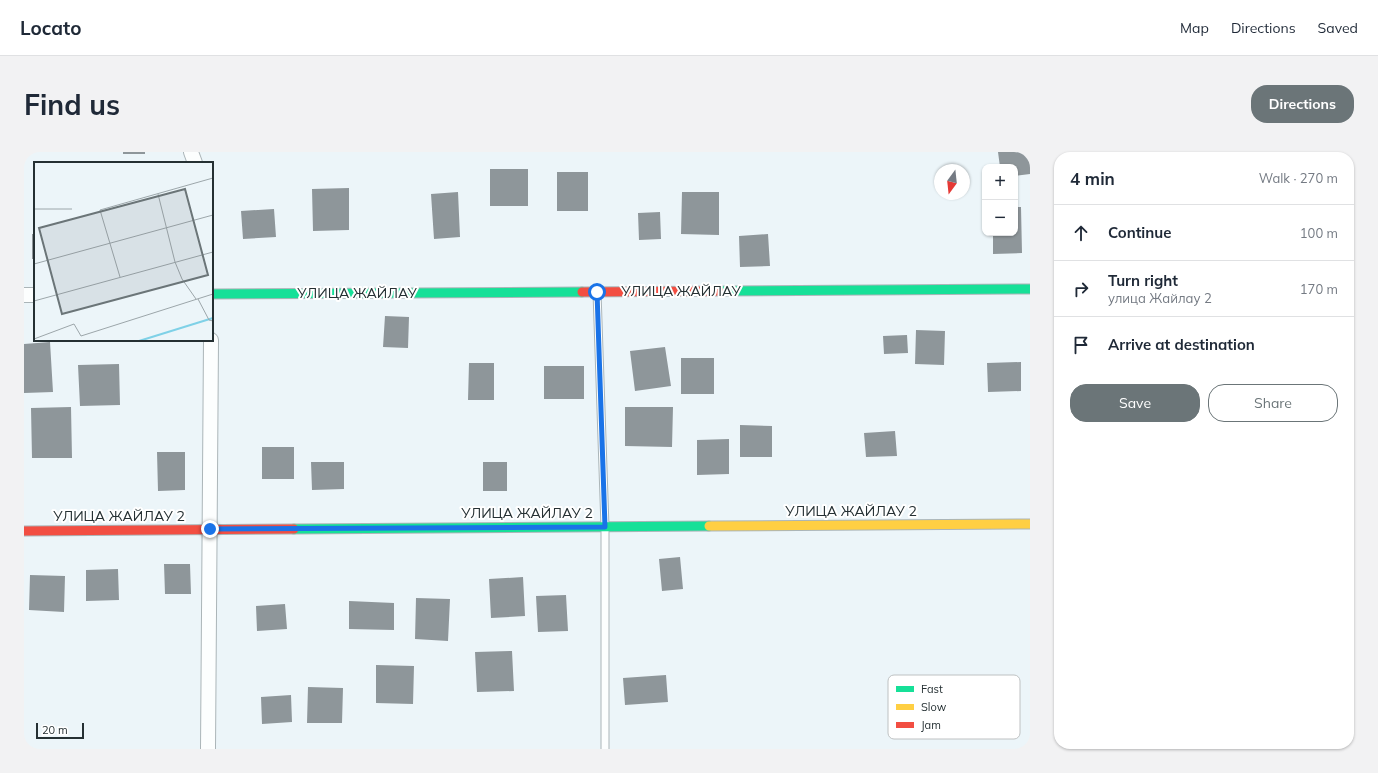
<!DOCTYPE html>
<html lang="en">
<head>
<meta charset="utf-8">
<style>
  :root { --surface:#fff; --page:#f2f2f3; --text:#1f2937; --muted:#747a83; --line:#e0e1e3; --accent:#6b7578 }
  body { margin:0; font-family:Mulish,sans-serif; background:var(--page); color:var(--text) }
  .controls { position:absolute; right:12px; top:12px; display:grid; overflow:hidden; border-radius:8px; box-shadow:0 1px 3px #0004 }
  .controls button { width:36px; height:36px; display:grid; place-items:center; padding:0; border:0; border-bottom:1px solid var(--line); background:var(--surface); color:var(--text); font:20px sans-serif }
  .compass { position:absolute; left:910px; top:12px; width:36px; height:36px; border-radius:50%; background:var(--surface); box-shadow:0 1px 3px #0004; rotate:195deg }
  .scale { position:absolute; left:12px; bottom:10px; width:48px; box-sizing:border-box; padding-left:4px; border:2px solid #253033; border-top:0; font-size:11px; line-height:14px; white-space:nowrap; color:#253033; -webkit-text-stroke:3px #fff; paint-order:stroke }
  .stop { position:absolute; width:12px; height:12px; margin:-9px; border:3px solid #1a73e8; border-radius:50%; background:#fff }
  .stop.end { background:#1a73e8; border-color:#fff; box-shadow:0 1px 4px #0008 }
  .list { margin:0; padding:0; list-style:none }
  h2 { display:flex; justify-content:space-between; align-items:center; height:52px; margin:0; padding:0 16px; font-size:17px }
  h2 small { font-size:13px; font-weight:400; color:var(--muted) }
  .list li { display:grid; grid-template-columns:26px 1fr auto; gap:12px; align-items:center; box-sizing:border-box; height:56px; padding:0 16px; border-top:1px solid var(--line) }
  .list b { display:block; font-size:15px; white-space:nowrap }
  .list p { margin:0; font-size:13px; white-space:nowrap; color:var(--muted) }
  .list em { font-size:13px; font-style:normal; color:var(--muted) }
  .actions { display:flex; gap:8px; padding:12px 16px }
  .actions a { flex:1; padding:9px 0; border:1px solid var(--accent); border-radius:16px; text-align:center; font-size:14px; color:var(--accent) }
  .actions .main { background:var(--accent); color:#fff }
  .icon { flex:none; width:22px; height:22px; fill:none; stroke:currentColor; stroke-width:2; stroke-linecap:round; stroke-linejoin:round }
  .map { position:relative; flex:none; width:1006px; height:597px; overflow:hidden; border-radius:16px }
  header { display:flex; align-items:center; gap:24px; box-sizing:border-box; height:56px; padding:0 20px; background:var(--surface); border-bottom:1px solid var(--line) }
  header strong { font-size:19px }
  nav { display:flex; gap:22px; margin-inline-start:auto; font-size:14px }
  .intro { display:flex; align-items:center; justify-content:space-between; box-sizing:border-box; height:96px; padding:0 24px }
  h1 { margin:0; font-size:28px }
  .button { padding:10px 18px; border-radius:16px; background:var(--accent); color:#fff; font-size:14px; font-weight:700 }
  main { display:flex; gap:24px; padding:0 24px }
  aside { flex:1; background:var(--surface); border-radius:16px; box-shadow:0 1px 3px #0004 }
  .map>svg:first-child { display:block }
  .building { fill:#8e969a }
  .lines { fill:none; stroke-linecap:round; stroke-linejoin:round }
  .lane-casing { stroke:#abb5b8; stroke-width:9 }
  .street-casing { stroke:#abb5b8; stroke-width:16 }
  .fast-casing { stroke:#abb5b8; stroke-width:11 }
  .slow-casing { stroke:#abb5b8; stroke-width:11 }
  .jam-casing { stroke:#abb5b8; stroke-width:11 }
  .lane { stroke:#fcfefe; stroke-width:7 }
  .street { stroke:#fcfefe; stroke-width:14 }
  .fast { stroke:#16e098; stroke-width:9 }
  .slow { stroke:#ffcf43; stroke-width:9 }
  .jam { stroke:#f24e42; stroke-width:9 }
  .route { stroke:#1a73e8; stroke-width:5 }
  .labels { text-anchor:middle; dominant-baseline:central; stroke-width:4; stroke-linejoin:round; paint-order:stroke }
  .street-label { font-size:14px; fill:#253033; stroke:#fff }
  .inset-river { fill:none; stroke:#7fd1e7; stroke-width:2 }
  .inset-road { fill:none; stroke:#9ca6aa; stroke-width:1 }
  .view { fill:#6b7578; fill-opacity:0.15; stroke:#6b7578; stroke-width:2 }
  .inset-edge { fill:none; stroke:#253033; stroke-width:2 }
  .key { fill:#fff; stroke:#bec1c2; stroke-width:1 }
  .key-label { font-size:11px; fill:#253033 }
</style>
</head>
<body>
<header>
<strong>Locato</strong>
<nav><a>Map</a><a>Directions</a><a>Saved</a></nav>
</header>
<div class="intro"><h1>Find us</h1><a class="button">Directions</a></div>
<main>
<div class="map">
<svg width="1006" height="597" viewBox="0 0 1006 597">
  <rect width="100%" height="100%" fill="#ecf5f9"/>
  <path class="building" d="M99,0h22v2h-22z
    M974,0h32v22l-15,2v-9h-15z
    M466,17h38v37h-38z
    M533,20h31v39h-31z
    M325,36v42l-36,1 -1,-42z
    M434,40l2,45 -26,2 -3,-45z
    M658,40h37v43l-38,-1z
    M991,55h6l1,46 -29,1v-21h22z
    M250,57l2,28 -33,2 -2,-28z
    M636,60l1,27 -22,1 -1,-27z
    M8,82h3v25h-3z
    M744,82l2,32 -30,1 -1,-31z
    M361,164l24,1 -1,31 -25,-1z
    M892,178l29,1 -1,34 -29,-1z
    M883,183l1,18 -24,1 -1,-18z
    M26,190l3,50 -29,1v-49z
    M641,195l6,39 -36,5 -5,-40z
    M657,206h33v36h-33z
    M997,210v29l-33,1 -1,-29z
    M445,211h25v37h-26z
    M95,212l1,41 -40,1 -2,-41z
    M520,214h40v33h-40z
    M47,255l1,51h-40l-1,-50z
    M601,255h48l-1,40 -47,-1z
    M716,273l32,1v31h-32z
    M871,279l2,25 -31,1 -2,-24z
    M705,287v35l-32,1v-35z
    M238,295h32v32h-32z
    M133,300h28v38l-27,1z
    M287,310h33v27l-32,1z
    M459,310h24v29h-24z
    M656,405l3,32 -21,2 -3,-32z
    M140,412h26l1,30h-26z
    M94,417l1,31 -33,1v-31z
    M6,423l35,1 -1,36 -35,-2z
    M499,425l2,39 -34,2 -2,-39z
    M542,443l2,36 -30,1 -2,-36z
    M392,446l34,1 -2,42 -33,-2z
    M325,449l45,2v27l-45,-1z
    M261,452l2,25 -30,2 -1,-25z
    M488,499l2,40 -37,1 -2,-40z
    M352,513l38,1 -1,38 -37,-1z
    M642,523l2,27 -43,3 -2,-27z
    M284,535l35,1 -1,35h-35z
    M267,543l1,27 -30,2 -1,-27z"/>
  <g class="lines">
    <g class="lane-casing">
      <path id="lane" d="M573,140l8,235v222"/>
    </g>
    <g class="street-casing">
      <path id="street" d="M167,0l4,11
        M0,143h11
        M184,597l3,-409"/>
    </g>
    <g class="fast-casing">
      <path id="fast" d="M695,139l311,-2
        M188,142l370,-2
        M270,377l415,-3"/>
    </g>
    <g class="slow-casing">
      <path id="slow" d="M685,374l321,-2"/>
    </g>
    <g class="jam-casing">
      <path id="jam" d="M558,140l137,-1
        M0,379l270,-2"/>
    </g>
    <use href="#lane" class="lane"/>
    <use href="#street" class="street"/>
    <use href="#fast" class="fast"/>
    <use href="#slow" class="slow"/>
    <use href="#jam" class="jam"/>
  </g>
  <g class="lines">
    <path class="route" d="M186,377l395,-2 -8,-235"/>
  </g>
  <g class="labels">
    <g class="street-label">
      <text x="657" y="139">УЛИЦА ЖАЙЛАУ</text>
      <text x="333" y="141">УЛИЦА ЖАЙЛАУ</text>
      <text x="827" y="359">УЛИЦА ЖАЙЛАУ 2</text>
      <text x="503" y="361">УЛИЦА ЖАЙЛАУ 2</text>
      <text x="95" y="364">УЛИЦА ЖАЙЛАУ 2</text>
    </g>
  </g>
  <g transform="translate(10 10)">
    <rect width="179" height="179" fill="#ecf5f9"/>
    <path class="inset-river" d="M105,179l74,-23"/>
    <path class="inset-road" d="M124,32l17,68 7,17 14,20M0,47h38M0,102l179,-49M86,115l-20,-67 113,-32M164,137l11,21 4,1M0,139l179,-49M0,177l40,-15 7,12 132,-42"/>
    <path class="view" d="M151,27l23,86 -146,39 -23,-86z"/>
    <rect width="179" height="179" class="inset-edge"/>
  </g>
  <rect x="864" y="523" width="132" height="64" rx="6" class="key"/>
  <rect x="872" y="534" width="18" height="6" fill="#16e098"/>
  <rect x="872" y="552" width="18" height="6" fill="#ffcf43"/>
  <rect x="872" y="570" width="18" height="6" fill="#f24e42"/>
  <g class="key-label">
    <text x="897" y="541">Fast</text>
    <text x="897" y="559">Slow</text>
    <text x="897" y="577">Jam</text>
  </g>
</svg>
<div class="controls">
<button>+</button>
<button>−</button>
</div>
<svg class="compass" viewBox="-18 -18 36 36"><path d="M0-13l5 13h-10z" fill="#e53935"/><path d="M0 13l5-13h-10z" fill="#747a83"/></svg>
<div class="scale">20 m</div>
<div class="stop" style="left:573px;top:140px"></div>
<div class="stop end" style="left:186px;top:377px"></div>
</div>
<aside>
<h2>4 min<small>Walk · 270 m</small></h2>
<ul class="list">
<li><svg class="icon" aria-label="ahead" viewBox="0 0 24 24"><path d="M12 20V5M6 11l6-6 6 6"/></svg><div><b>Continue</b></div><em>100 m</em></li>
<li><svg class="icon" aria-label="right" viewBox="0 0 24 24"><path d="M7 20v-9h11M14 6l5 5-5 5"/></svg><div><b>Turn right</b><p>улица Жайлау 2</p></div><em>170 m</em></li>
<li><svg class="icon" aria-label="arrive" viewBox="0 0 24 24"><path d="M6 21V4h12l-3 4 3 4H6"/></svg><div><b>Arrive at destination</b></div></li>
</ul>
<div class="actions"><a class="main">Save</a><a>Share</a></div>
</aside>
</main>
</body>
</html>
